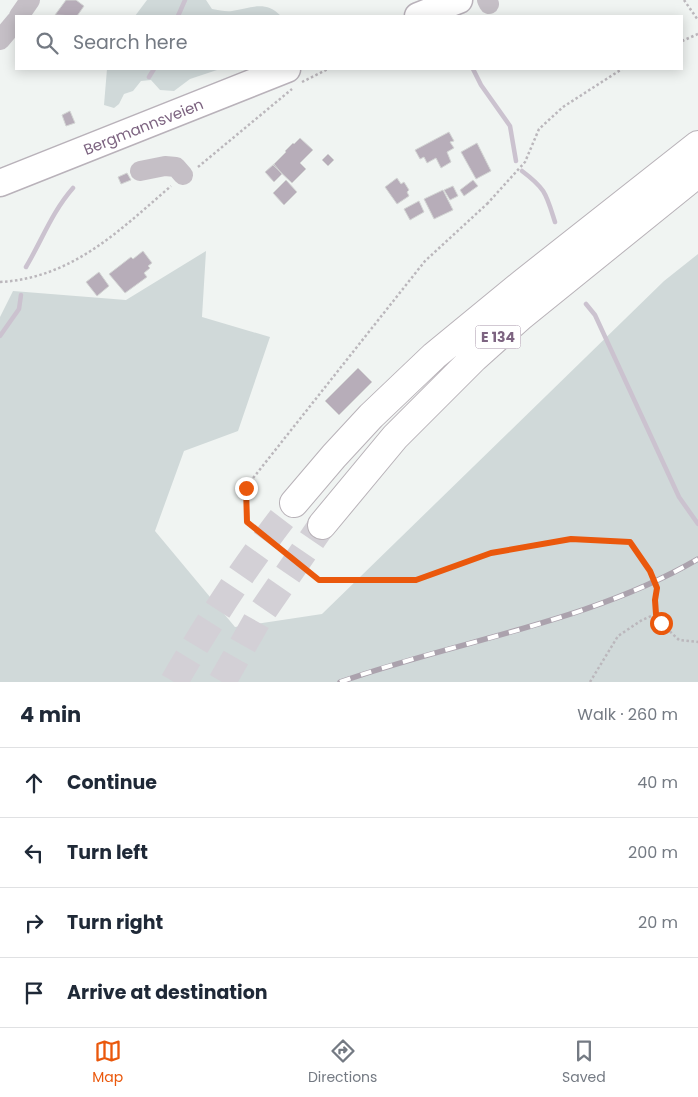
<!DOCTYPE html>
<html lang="en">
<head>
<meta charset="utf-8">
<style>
  :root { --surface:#fff; --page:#f2f2f3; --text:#1f2937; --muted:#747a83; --line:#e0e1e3; --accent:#ea580c }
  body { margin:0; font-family:Poppins,sans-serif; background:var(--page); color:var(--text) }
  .stop { position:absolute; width:15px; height:15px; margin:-11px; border:4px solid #ea580c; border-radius:50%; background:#fff }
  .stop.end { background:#ea580c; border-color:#fff; box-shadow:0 1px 5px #0008 }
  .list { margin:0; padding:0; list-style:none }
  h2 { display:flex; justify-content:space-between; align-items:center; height:65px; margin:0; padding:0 20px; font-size:21px }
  h2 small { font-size:16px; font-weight:400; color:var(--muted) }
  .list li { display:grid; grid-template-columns:32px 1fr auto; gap:15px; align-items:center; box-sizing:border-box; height:70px; padding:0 20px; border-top:1px solid var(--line) }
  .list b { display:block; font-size:19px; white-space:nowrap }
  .list em { font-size:16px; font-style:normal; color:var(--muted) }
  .icon { flex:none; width:28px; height:28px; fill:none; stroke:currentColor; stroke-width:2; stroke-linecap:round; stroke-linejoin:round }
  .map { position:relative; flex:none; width:698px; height:682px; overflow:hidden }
  .search { position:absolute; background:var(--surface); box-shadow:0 2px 12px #0003; left:15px; right:15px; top:15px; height:55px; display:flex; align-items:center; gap:12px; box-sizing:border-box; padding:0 18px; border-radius:0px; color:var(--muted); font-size:19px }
  .sheet { height:345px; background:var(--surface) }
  nav { display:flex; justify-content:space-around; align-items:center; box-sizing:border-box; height:70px; border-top:1px solid var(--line); background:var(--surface); font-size:14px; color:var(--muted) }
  nav a { display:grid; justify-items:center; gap:2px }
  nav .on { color:var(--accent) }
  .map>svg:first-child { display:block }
  .green { fill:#d0d9d9 }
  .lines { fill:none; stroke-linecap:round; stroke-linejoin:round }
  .stream { stroke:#cbc2cf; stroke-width:4.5 }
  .building { fill:#b7adb9; stroke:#d3d5d4 }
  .highway-tunnel { stroke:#d3d0d6; stroke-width:28; stroke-dasharray:28 14; stroke-linecap:butt }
  .major-casing { stroke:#b9b2ba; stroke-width:29 }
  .highway-casing { stroke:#b8b2b8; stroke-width:30 }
  .path { stroke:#bbb7bc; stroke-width:2.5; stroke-dasharray:2.5 2.5; stroke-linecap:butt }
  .minor { stroke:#c5bfc6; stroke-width:20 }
  .major { stroke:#fff; stroke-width:26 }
  .highway { stroke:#fff; stroke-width:28 }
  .rail-casing { stroke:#aba2ad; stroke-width:5.5 }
  .rail { stroke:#fff; stroke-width:4; stroke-dasharray:11; stroke-linecap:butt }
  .route { stroke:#ea580c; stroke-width:6 }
  .labels { text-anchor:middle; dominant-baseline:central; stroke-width:5; stroke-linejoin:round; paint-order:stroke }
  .shield { fill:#fff; stroke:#a492a7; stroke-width:1 }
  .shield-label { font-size:14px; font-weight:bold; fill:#7d6481 }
  .street-label { font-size:15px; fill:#7d6481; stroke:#fff }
</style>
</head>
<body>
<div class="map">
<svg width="698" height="682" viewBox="0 0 698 682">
  <rect width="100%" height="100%" fill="#f0f4f2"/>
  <path class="green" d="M147,0h59l6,9c7,1 14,3 20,2 20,-3 33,-11 49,5h-146z
    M107,69h113l-30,10 -16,12 -14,-1 -9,-10 -10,1 -8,10 -9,3 -5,10 -5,4 -10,-3z
    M206,251l-4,66 68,20 -32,94 -54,20 -29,80 80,96 87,-13 342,-333 34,-27v428h-698v-365l13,-26 113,9z"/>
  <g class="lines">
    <path class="stream" d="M178,16l7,-16
      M473,69l8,16 29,41 6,35
      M149,77l5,-8
      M522,171c24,18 24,23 33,51
      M26,267c16,-27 26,-55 47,-79
      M586,304l9,11 84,182 19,27
      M0,336l19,-27 2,-14"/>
  </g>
  <path class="building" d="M66,0h10l8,6 -7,10 -22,-1z
    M70,111l5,12 -9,3 -4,-11z
    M449,132l5,9 -4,1 4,6 -7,4 4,10 -10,6 -5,-10 -9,5 -3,-6 -4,2 -5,-9z
    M300,138l13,12 -13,13 6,6 -14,14 -19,-18 13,-13 -1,-1 8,-8 1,1z
    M477,143l14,28 -15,8 -15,-27z
    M328,154l6,6 -6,6 -6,-6z
    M274,164l8,10 -8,8 -9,-10z
    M127,173l4,7 -10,4 -3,-7z
    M397,178l4,6 3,-2 5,8 -2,2 2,4 -12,8 -12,-17z
    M286,180l11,12 -13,13 -11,-12z
    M473,180l5,6 -14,10 -4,-6z
    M453,186l5,10 -8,4 -6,-10z
    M443,190l10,20 -19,9 -10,-20z
    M419,201l5,11 -14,8 -6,-11z
    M143,251l9,12 -4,3 2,2 -6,5 3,4 -22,16 -16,-19 22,-17 2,2z
    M99,272l10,14 -12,10 -11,-14z
    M358,368l14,14 -33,33 -14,-14z"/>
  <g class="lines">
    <path class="highway-tunnel" d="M174,682c36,-63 75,-122 120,-179
      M222,682l38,-67 62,-90"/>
    <g class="major-casing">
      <g id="major">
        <path d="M418,16l41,-16"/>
        <path id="s1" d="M0,183l287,-114"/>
      </g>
    </g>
    <g class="highway-casing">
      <path id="highway" d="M294,503l40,-47 37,-40 63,-60 89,-73 175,-138
        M322,525l73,-88 79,-79 47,-42 177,-143"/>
    </g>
    <path class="path" d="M684,0l14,20
      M682,41l16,-7
      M302,82l26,-13
      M198,167l94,-78
      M488,203l-63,58 -179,226 1,35 72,58h97l75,-27 80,-14 59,4 20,28 7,17 -2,12 1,14 5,9 18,17 19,2
      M487,204l38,-42 14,-33 24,-22 59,-38
      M0,282c72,-4 119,-51 171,-96
      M590,682l28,-46 24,-16 14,-6"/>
    <path class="minor" d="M487,0l2,4
      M19,16l11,-16
      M0,40l16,-19
      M140,171l25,-5 11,1 7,8"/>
    <use href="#major" class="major"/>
    <use href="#highway" class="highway"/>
    <g class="rail-casing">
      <path id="rail" d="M340,682c119,-42 248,-59 358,-123"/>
    </g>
    <use href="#rail" class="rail"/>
  </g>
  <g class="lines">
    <path class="route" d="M246,488l1,34 72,58h97l75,-27 80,-14 59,3 20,29 7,17 -2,12 1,14 5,9"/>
  </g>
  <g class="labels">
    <rect class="shield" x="475.5" y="325.5" width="45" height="23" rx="4"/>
    <g class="shield-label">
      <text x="498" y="337">E 134</text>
    </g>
    <g class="street-label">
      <text stroke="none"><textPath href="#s1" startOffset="154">Bergmannsveien</textPath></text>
    </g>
  </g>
</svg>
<div class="stop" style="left:661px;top:623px"></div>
<div class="stop end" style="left:246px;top:488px"></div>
<div class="search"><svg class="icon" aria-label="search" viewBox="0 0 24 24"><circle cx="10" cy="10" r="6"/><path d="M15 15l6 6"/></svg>Search here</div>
</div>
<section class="sheet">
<h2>4 min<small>Walk · 260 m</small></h2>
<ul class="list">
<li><svg class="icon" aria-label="ahead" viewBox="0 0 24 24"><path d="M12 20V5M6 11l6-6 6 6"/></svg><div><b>Continue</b></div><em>40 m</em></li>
<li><svg class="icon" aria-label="left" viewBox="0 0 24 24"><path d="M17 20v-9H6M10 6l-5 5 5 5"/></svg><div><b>Turn left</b></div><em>200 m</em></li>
<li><svg class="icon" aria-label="right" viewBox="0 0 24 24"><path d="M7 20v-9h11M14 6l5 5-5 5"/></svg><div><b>Turn right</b></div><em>20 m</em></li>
<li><svg class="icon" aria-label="arrive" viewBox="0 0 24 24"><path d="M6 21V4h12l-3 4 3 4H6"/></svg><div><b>Arrive at destination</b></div></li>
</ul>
</section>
<nav>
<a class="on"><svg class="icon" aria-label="map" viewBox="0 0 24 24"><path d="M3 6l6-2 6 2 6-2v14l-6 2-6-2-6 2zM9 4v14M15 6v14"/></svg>Map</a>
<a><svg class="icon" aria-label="directions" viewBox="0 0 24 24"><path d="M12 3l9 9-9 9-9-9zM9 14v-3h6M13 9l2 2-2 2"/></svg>Directions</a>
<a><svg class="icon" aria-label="saved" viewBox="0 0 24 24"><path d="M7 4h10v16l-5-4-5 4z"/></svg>Saved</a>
</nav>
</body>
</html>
